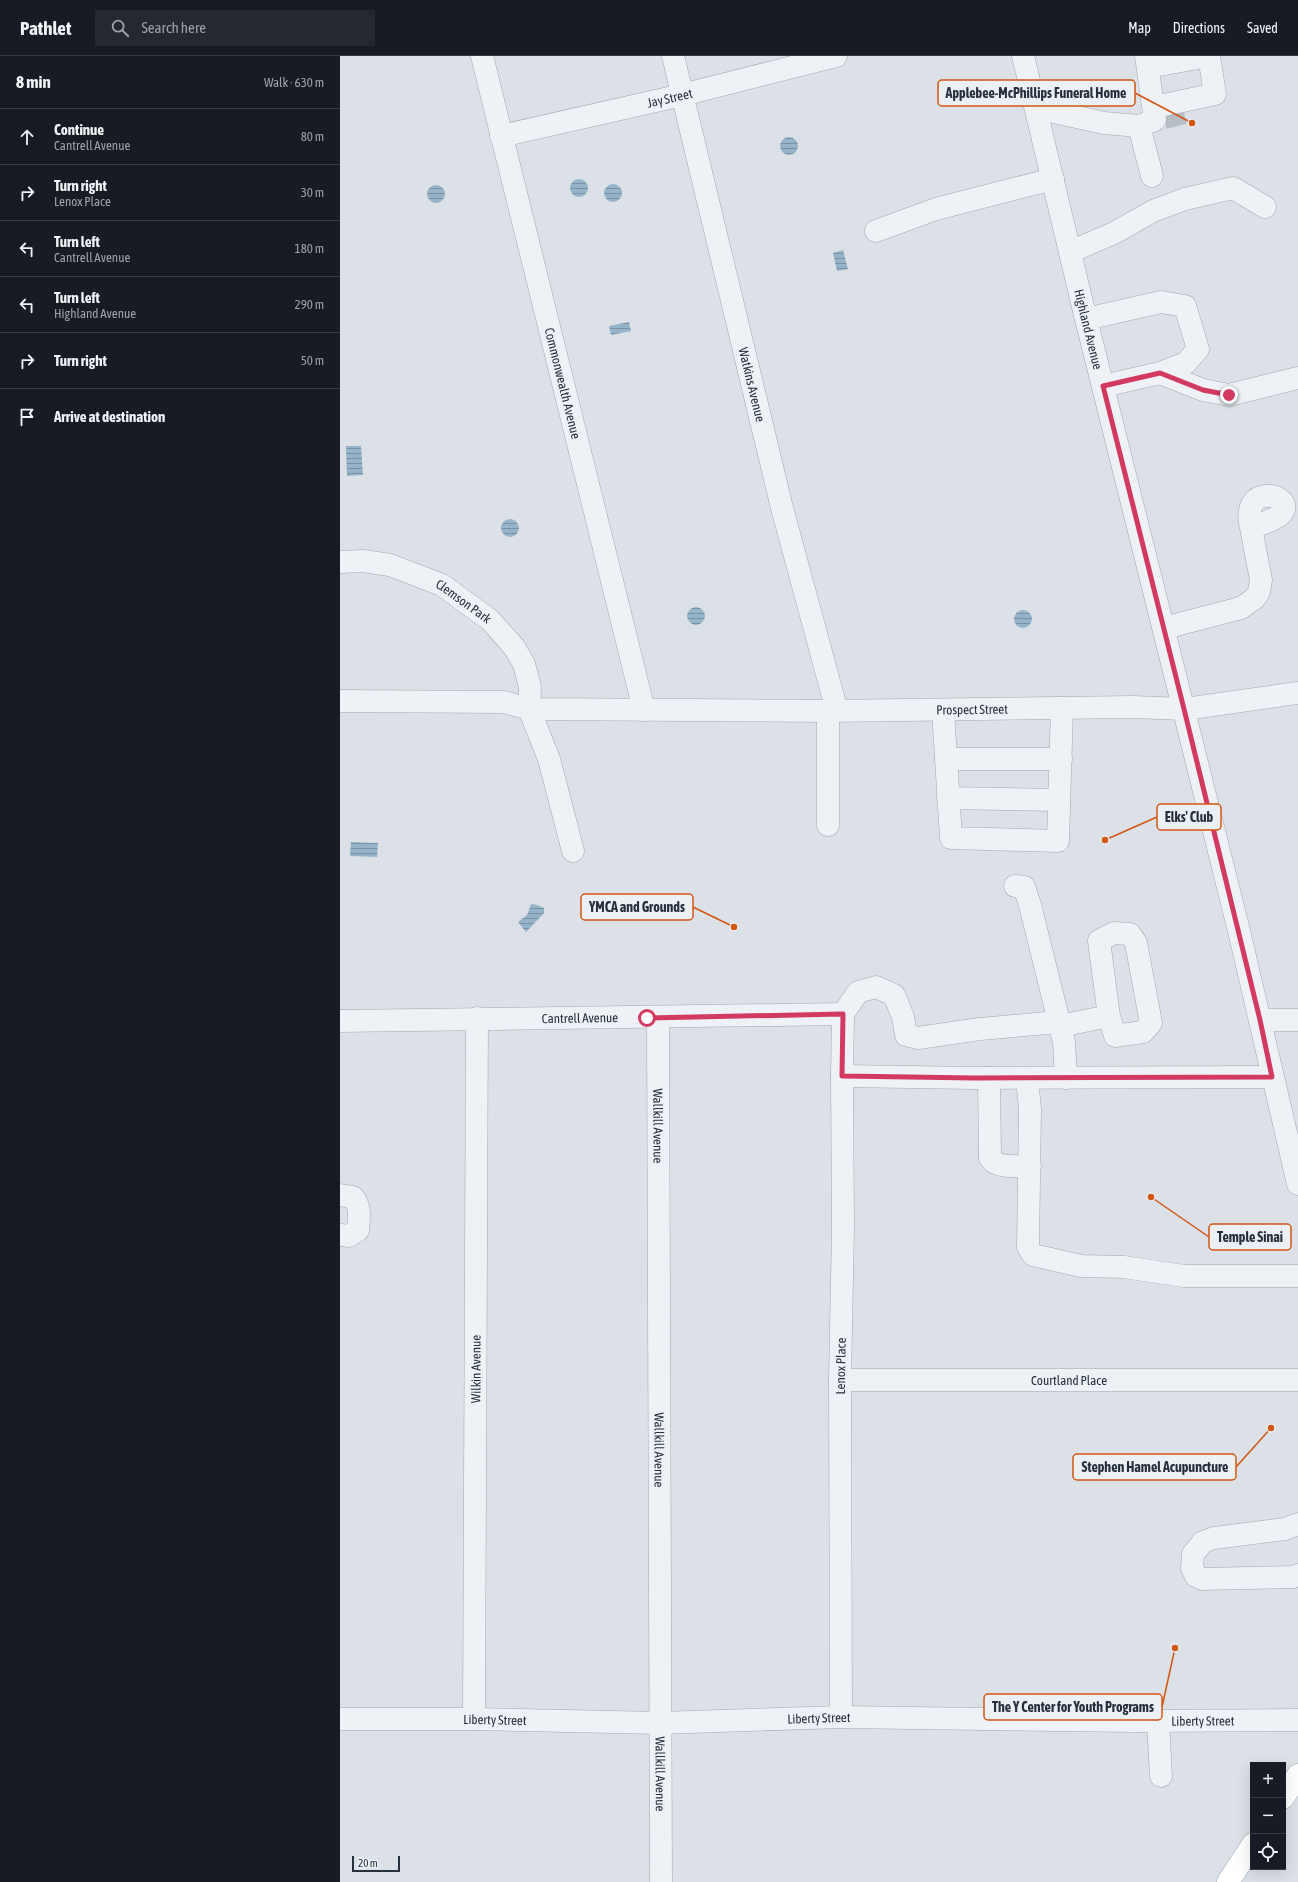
<!DOCTYPE html>
<html lang="en">
<head>
<meta charset="utf-8">
<style>
  :root { --surface:#171b24; --page:#242831; --text:#f1f3f6; --muted:#9ea1a6; --line:#363941 }
  body { margin:0; font-family:"Asap Condensed",sans-serif; background:var(--page); color:var(--text) }
  .controls { position:absolute; right:12px; bottom:12px; display:grid; overflow:hidden; border-radius:0px; box-shadow:0 4px 16px #0002 }
  .controls button { width:36px; height:36px; display:grid; place-items:center; padding:0; border:0; border-bottom:1px solid var(--line); background:var(--surface); color:var(--text); font:20px sans-serif }
  .scale { position:absolute; left:12px; bottom:10px; width:48px; box-sizing:border-box; padding-left:4px; border:2px solid #25303d; border-top:0; font-size:11px; line-height:14px; white-space:nowrap; color:#25303d; -webkit-text-stroke:3px #ebf0f4; paint-order:stroke }
  .stop { position:absolute; width:12px; height:12px; margin:-9px; border:3px solid #d23a61; border-radius:50%; background:#fff }
  .stop.end { background:#d23a61; border-color:#fff; box-shadow:0 1px 4px #0008 }
  .list { margin:0; padding:0; list-style:none }
  h2 { display:flex; justify-content:space-between; align-items:center; height:52px; margin:0; padding:0 16px; font-size:17px }
  h2 small { font-size:13px; font-weight:400; color:var(--muted) }
  .list li { display:grid; grid-template-columns:26px 1fr auto; gap:12px; align-items:center; box-sizing:border-box; height:56px; padding:0 16px; border-top:1px solid var(--line) }
  .list b { display:block; font-size:15px; white-space:nowrap }
  .list p { margin:0; font-size:13px; white-space:nowrap; color:var(--muted) }
  .list em { font-size:13px; font-style:normal; color:var(--muted) }
  .icon { flex:none; width:22px; height:22px; fill:none; stroke:currentColor; stroke-width:2; stroke-linecap:round; stroke-linejoin:round }
  .map { position:relative; flex:none; width:958px; height:1826px; overflow:hidden }
  header { display:flex; align-items:center; gap:24px; box-sizing:border-box; height:56px; padding:0 20px; background:var(--surface); border-bottom:1px solid var(--line) }
  header strong { font-size:19px }
  nav { display:flex; gap:22px; margin-inline-start:auto; font-size:14px }
  .search { width:280px; height:36px; background:var(--page); display:flex; align-items:center; gap:10px; box-sizing:border-box; padding:0 14px; border-radius:0px; color:var(--muted); font-size:15px }
  main { display:flex }
  aside { flex:1; background:var(--surface) }
  .map>svg:first-child { display:block }
  .water { fill:url(#water-rules) }
  .lines { fill:none; stroke-linecap:round; stroke-linejoin:round }
  .minor-tunnel { stroke:#b7bec5; stroke-width:22; stroke-dasharray:22 11; stroke-linecap:butt }
  .minor-casing { stroke:#a1a8b1; stroke-width:23 }
  .major-casing { stroke:#9ba7b3; stroke-width:23 }
  .minor { stroke:#eef1f5; stroke-width:22 }
  .major { stroke:#fff; stroke-width:22 }
  .route { stroke:#d23a61; stroke-width:5 }
  .labels { text-anchor:middle; dominant-baseline:central; stroke-width:3.5; stroke-linejoin:round; paint-order:stroke }
  .street-label { font-size:13px; fill:#25303d; stroke:#ebf0f4 }
  .leader { fill:none; stroke:#d45511; stroke-width:1.5 }
  .callout-dot { fill:#d45511; stroke:#ebf0f4; stroke-width:1.5 }
  .callout { fill:#ebf0f4; stroke:#d45511; stroke-width:1.5 }
  .callout-label { font-size:14px; text-anchor:middle; font-weight:bold; fill:#25303d }
</style>
</head>
<body>
<header>
<strong>Pathlet</strong>
<div class="search"><svg class="icon" aria-label="search" viewBox="0 0 24 24"><circle cx="10" cy="10" r="6"/><path d="M15 15l6 6"/></svg>Search here</div>
<nav><a>Map</a><a>Directions</a><a>Saved</a></nav>
</header>
<main>
<aside>
<h2>8 min<small>Walk · 630 m</small></h2>
<ul class="list">
<li><svg class="icon" aria-label="ahead" viewBox="0 0 24 24"><path d="M12 20V5M6 11l6-6 6 6"/></svg><div><b>Continue</b><p>Cantrell Avenue</p></div><em>80 m</em></li>
<li><svg class="icon" aria-label="right" viewBox="0 0 24 24"><path d="M7 20v-9h11M14 6l5 5-5 5"/></svg><div><b>Turn right</b><p>Lenox Place</p></div><em>30 m</em></li>
<li><svg class="icon" aria-label="left" viewBox="0 0 24 24"><path d="M17 20v-9H6M10 6l-5 5 5 5"/></svg><div><b>Turn left</b><p>Cantrell Avenue</p></div><em>180 m</em></li>
<li><svg class="icon" aria-label="left" viewBox="0 0 24 24"><path d="M17 20v-9H6M10 6l-5 5 5 5"/></svg><div><b>Turn left</b><p>Highland Avenue</p></div><em>290 m</em></li>
<li><svg class="icon" aria-label="right" viewBox="0 0 24 24"><path d="M7 20v-9h11M14 6l5 5-5 5"/></svg><div><b>Turn right</b></div><em>50 m</em></li>
<li><svg class="icon" aria-label="arrive" viewBox="0 0 24 24"><path d="M6 21V4h12l-3 4 3 4H6"/></svg><div><b>Arrive at destination</b></div></li>
</ul>
</aside>
<div class="map">
<svg width="958" height="1826" viewBox="0 0 958 1826">
  <defs>
    <pattern id="water-rules" width="6" height="5" patternUnits="userSpaceOnUse"><rect width="6" height="5" fill="#95b3c9"/><path d="M0 2.5h6" fill="none" stroke="#7992a4"/></pattern>
  </defs>
  <rect width="100%" height="100%" fill="#dce1e7"/>
  <path class="water" d="M440 90a9 9 0 1 1 18 0a9 9 0 1 1-18 0Z
    M230 132a9 9 0 1 1 18 0a9 9 0 1 1-18 0Z
    M264 137a9 9 0 1 1 18 0a9 9 0 1 1-18 0Z
    M87 138a9 9 0 1 1 18 0a9 9 0 1 1-18 0Z
    M503,194l5,19 -11,2 -4,-18z
    M289,266l2,9 -20,4 -2,-9z
    M6,390h15l2,29 -16,1z
    M161 472a9 9 0 1 1 18 0a9 9 0 1 1-18 0Z
    M347 560a9 9 0 1 1 18 0a9 9 0 1 1-18 0Z
    M674 563a9 9 0 1 1 18 0a9 9 0 1 1-18 0Z
    M11,786l27,1 -1,14 -27,-1z
    M191,848l6,1 7,3v5l-18,19 -8,-10 9,-7z"/>
  <g class="lines">
    <path class="minor-tunnel" d="M824,62l20,-5"/>
    <g class="minor-casing">
      <g id="minor">
        <path id="s1" d="M142,0l162,654"/>
        <path id="s2" d="M333,0l109,452 55,203"/>
        <path id="s3" d="M683,0l62,259 154,616 59,253"/>
        <path d="M808,11l61,-11"/>
        <path d="M815,51l60,-13 -6,-38"/>
        <path d="M696,52l68,15 35,3 16,-6 -9,-64"/>
        <path d="M799,70l13,50"/>
        <path id="s4" d="M161,80l181,-41 154,-39"/>
        <path d="M536,175l60,-22 117,-30"/>
        <path d="M730,196l44,-19 39,-22 32,-12 48,-11 32,19"/>
        <path d="M746,263l75,-17 24,4 13,43 -12,14 -26,10 -57,13"/>
        <path d="M820,317l43,17 26,5 69,-17"/>
        <path id="s5" d="M0,506l23,-1 27,4 52,20 48,35 24,27 10,17 6,23 -1,22 20,50 24,92"/>
        <path d="M824,572l77,-20 13,-9 5,-7 2,-12 -10,-52c9,-4 25,-8 31,-15 14,-19 -43,-32 -31,15"/>
        <path id="s6" d="M0,645l164,1 25,7 299,2 305,-4 52,2 113,-16"/>
        <path d="M603,654l8,128 107,3 4,-133"/>
        <path d="M488,655v114"/>
        <path d="M606,703h115"/>
        <path d="M608,742l111,2"/>
        <path d="M675,830l9,1 6,18 34,137 2,36"/>
        <path d="M503,958l15,-22 18,-5 18,8 9,22 3,18 12,3 62,-9 79,-7"/>
        <path id="s7" d="M318,962l3,864"/>
        <path d="M920,964h38"/>
        <path id="s8" d="M0,965l503,-7"/>
        <path d="M720,970l49,-10 -10,-75 15,-8 16,1 6,9 15,80 -8,9 -28,4 -6,-20"/>
        <path d="M502,1020l133,2 297,-1"/>
        <path d="M649,1022l1,80c7,11 28,8 40,8"/>
        <path d="M687,1022l3,31 -2,138 5,8 48,11 43,1 60,9h114"/>
        <path d="M0,1139l13,2c8,9 6,21 5,33l-9,6 -9,-1"/>
        <path id="s9" d="M500,1324h458"/>
        <path d="M958,1468l-13,5 -71,9 -11,4 -10,12 -1,14 4,8 6,3 91,-2 5,-2"/>
        <path id="s10" d="M501,1661l-1,-337 3,-151 -1,-153 1,-62"/>
        <path id="s11" d="M0,1663h134l186,4 181,-6 292,4 165,-1"/>
        <path id="s12" d="M134,1663l3,-701"/>
        <path d="M818,1665l3,55"/>
      </g>
    </g>
    <g class="major-casing">
      <path id="major" d="M943,1742l15,-23
        M888,1826l25,-38"/>
    </g>
    <use href="#minor" class="minor"/>
    <use href="#major" class="major"/>
  </g>
  <g class="lines">
    <path class="route" d="M307,962l196,-4 -1,62 133,2 297,-1 -12,-57 -76,-311 -81,-323 57,-13 43,17 26,5"/>
  </g>
  <g class="labels">
    <g class="street-label">
      <text stroke="none"><textPath href="#s4" startOffset="173">Jay Street</textPath></text>
      <text stroke="none"><textPath href="#s3" startOffset="281">Highland Avenue</textPath></text>
      <text stroke="none"><textPath href="#s1" startOffset="337">Commonwealth Avenue</textPath></text>
      <text stroke="none"><textPath href="#s2" startOffset="338">Watkins Avenue</textPath></text>
      <text stroke="none"><textPath href="#s5" startOffset="133">Clemson Park</textPath></text>
      <text stroke="none"><textPath href="#s6" startOffset="633">Prospect Street</textPath></text>
      <text stroke="none"><textPath href="#s8" startOffset="240">Cantrell Avenue</textPath></text>
      <text stroke="none"><textPath href="#s7" startOffset="108">Wallkill Avenue</textPath></text>
      <text stroke="none"><textPath href="#s10" startOffset="351">Lenox Place</textPath></text>
      <text stroke="none"><textPath href="#s12" startOffset="350">Wilkin Avenue</textPath></text>
      <text stroke="none"><textPath href="#s9" startOffset="229">Courtland Place</textPath></text>
      <text stroke="none"><textPath href="#s7" startOffset="432">Wallkill Avenue</textPath></text>
      <text stroke="none"><textPath href="#s11" startOffset="479">Liberty Street</textPath></text>
      <text stroke="none"><textPath href="#s11" startOffset="155">Liberty Street</textPath></text>
      <text stroke="none"><textPath href="#s11" startOffset="863">Liberty Street</textPath></text>
      <text stroke="none"><textPath href="#s7" startOffset="756">Wallkill Avenue</textPath></text>
    </g>
  </g>
  <path class="leader" d="M852 67L795 37M765 784L817 761M394 871L353 851M811 1141L869 1181M931 1372L896 1411M835 1592L822 1651"/>
  <g class="callout-dot">
    <circle cx="852" cy="67" r="4"/>
    <circle cx="765" cy="784" r="4"/>
    <circle cx="394" cy="871" r="4"/>
    <circle cx="811" cy="1141" r="4"/>
    <circle cx="931" cy="1372" r="4"/>
    <circle cx="835" cy="1592" r="4"/>
  </g>
  <g class="callout">
    <rect x="598" y="24" width="197" height="26" rx="4"/>
    <rect x="817" y="748" width="64" height="26" rx="4"/>
    <rect x="241" y="838" width="112" height="26" rx="4"/>
    <rect x="869" y="1168" width="82" height="26" rx="4"/>
    <rect x="733" y="1398" width="163" height="26" rx="4"/>
    <rect x="644" y="1638" width="178" height="26" rx="4"/>
  </g>
  <g class="callout-label">
    <text x="696" y="42">Applebee-McPhillips Funeral Home</text>
    <text x="849" y="766">Elks' Club</text>
    <text x="297" y="856">YMCA and Grounds</text>
    <text x="910" y="1186">Temple Sinai</text>
    <text x="815" y="1416">Stephen Hamel Acupuncture</text>
    <text x="733" y="1656">The Y Center for Youth Programs</text>
  </g>
</svg>
<div class="controls">
<button>+</button>
<button>−</button>
<button><svg class="icon" aria-label="locate" viewBox="0 0 24 24"><circle cx="12" cy="12" r="6"/><path d="M12 2v4M12 18v4M2 12h4M18 12h4"/></svg></button>
</div>
<div class="scale">20 m</div>
<div class="stop" style="left:307px;top:962px"></div>
<div class="stop end" style="left:889px;top:339px"></div>
</div>
</main>
</body>
</html>
